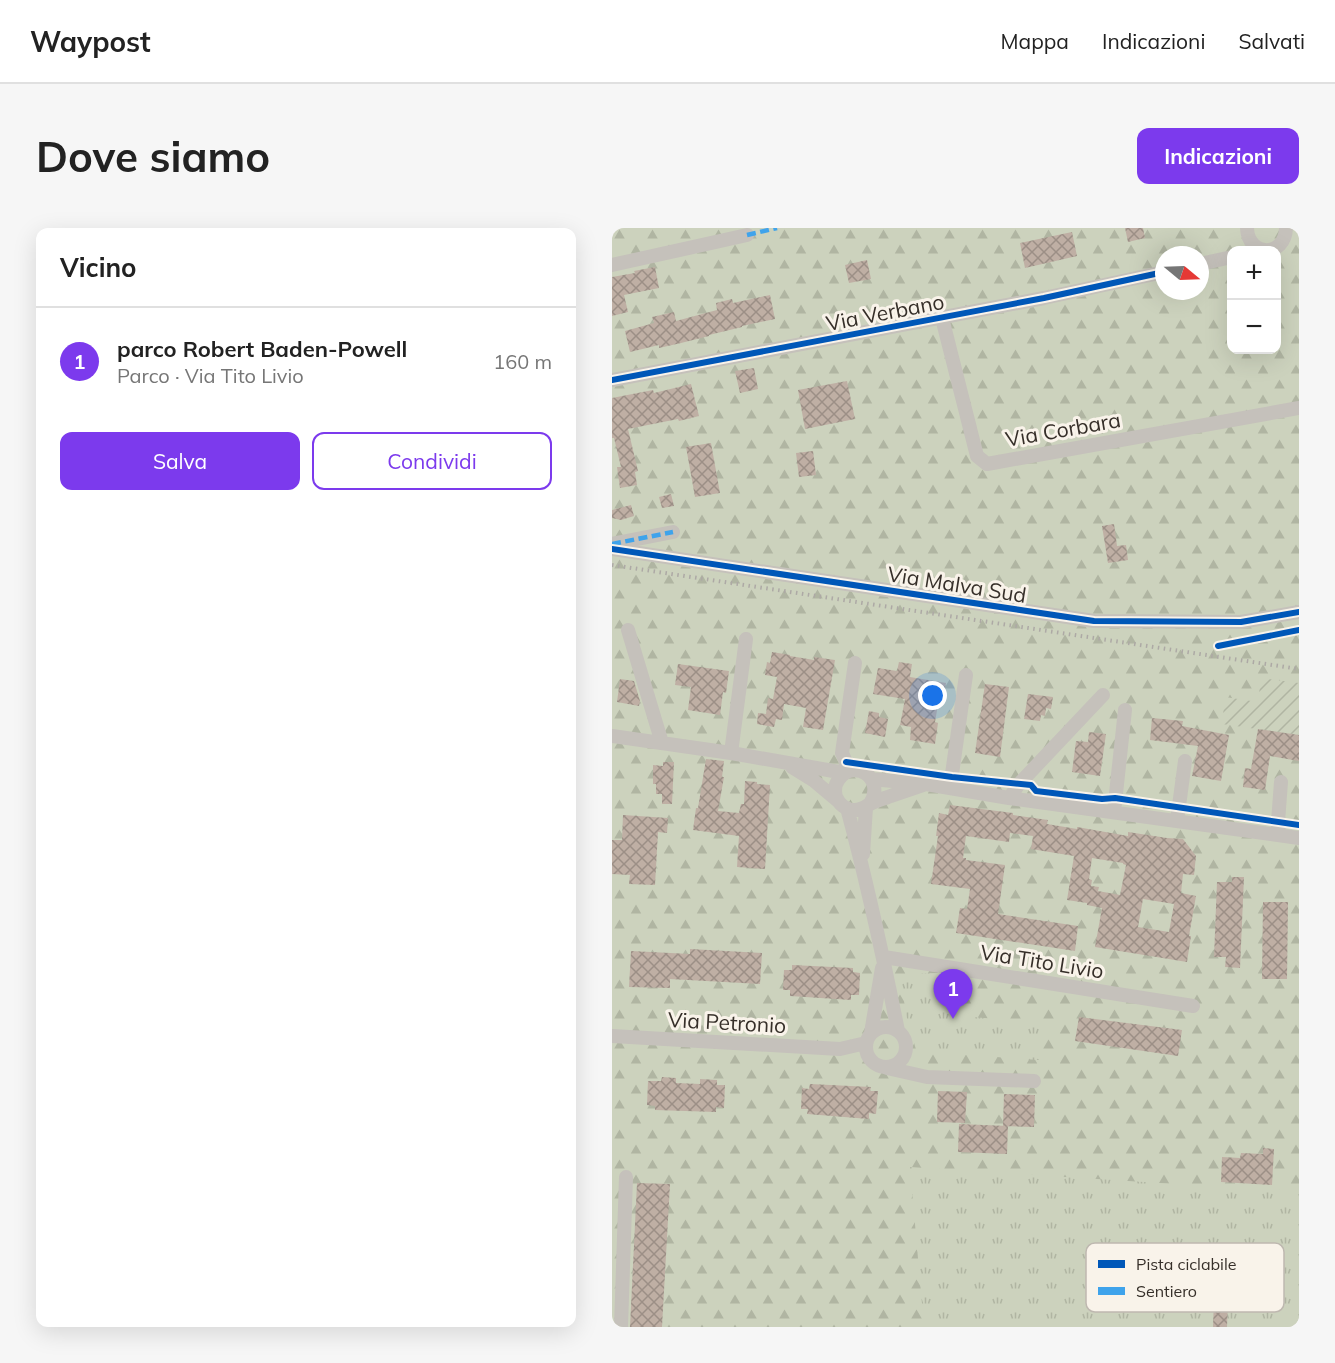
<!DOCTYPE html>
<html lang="it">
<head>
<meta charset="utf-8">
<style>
  :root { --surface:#fff; --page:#f6f6f6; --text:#222; --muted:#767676; --line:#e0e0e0; --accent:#7c3aed }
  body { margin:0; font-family:Mulish,sans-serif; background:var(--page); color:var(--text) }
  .controls { position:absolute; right:18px; top:18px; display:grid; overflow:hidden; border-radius:12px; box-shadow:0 6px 24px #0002 }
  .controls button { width:54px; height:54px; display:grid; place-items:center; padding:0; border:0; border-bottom:2px solid var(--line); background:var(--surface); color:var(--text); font:30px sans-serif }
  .compass { position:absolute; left:543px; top:18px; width:54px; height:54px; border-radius:50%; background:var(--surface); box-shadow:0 6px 24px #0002; rotate:109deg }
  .you { position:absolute; left:321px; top:468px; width:21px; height:21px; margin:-15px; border:4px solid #fff; border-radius:50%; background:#1a73e8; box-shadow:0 0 0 9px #1a73e833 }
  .badge { display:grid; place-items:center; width:39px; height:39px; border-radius:50%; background:var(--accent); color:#fff; font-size:20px; font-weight:700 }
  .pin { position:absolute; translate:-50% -50px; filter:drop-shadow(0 2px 3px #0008) }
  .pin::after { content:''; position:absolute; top:32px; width:21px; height:18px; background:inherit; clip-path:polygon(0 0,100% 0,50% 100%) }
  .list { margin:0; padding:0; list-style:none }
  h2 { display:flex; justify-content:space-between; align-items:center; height:78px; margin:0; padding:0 24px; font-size:26px }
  h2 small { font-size:20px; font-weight:400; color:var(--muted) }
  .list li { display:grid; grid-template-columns:39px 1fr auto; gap:18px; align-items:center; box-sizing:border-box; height:108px; padding:0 24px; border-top:2px solid var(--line) }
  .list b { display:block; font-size:22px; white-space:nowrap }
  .list p { margin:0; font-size:20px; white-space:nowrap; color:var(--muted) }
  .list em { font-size:20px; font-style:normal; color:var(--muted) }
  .actions { display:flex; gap:12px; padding:18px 24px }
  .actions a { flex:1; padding:14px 0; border:2px solid var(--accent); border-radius:12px; text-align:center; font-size:21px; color:var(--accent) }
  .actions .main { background:var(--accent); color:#fff }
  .map { position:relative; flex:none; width:687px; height:1099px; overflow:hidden; border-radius:12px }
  header { display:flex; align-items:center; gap:36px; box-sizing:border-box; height:84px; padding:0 30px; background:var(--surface); border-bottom:2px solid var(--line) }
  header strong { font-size:28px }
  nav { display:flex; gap:33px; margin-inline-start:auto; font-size:21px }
  .intro { display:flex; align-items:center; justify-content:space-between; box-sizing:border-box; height:144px; padding:0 36px }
  h1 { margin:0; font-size:42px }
  .button { padding:15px 27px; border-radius:12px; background:var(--accent); color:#fff; font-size:21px; font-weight:700 }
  main { display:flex; gap:36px; padding:0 36px }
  aside { flex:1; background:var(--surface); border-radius:12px; box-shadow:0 6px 24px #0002 }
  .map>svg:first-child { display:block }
  .forest { fill:url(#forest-firs); fill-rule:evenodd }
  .park { fill:url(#park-tufts) }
  .garden { fill:url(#garden-furrows) }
  .building { fill:url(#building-cross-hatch); fill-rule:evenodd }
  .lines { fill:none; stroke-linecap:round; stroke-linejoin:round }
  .minor { stroke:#c5c1bb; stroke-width:14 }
  .rail { stroke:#ada9a5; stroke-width:4; stroke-dasharray:1.5 4.5; stroke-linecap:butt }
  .quiet { stroke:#3fa3eb; stroke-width:4.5; stroke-dasharray:9 4.5; stroke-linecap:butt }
  .cycleway-casing { stroke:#f9f3ea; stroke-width:10 }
  .cycleway { stroke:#0057b8; stroke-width:6 }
  .labels { text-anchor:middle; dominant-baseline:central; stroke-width:6; stroke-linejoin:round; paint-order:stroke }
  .street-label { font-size:21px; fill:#362f29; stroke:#f9f3ea }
  .key { fill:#f9f3ea; stroke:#beb8b0; stroke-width:1.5 }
  .key-label { font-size:16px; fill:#362f29 }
</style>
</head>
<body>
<header>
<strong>Waypost</strong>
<nav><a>Mappa</a><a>Indicazioni</a><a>Salvati</a></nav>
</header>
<div class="intro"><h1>Dove siamo</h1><a class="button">Indicazioni</a></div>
<main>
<aside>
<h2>Vicino<small></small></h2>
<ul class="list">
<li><span class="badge">1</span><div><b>parco Robert Baden-Powell</b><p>Parco · Via Tito Livio</p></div><em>160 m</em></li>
</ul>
<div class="actions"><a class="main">Salva</a><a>Condividi</a></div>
</aside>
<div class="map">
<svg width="687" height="1099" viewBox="0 0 687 1099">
  <defs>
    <pattern id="forest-firs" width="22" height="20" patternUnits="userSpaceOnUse" patternTransform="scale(1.5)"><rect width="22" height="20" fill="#ccd2bd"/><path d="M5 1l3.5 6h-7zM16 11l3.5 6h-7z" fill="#b0b5a2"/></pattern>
    <pattern id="park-tufts" width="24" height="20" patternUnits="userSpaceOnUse" patternTransform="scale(1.5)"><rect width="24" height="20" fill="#ccd2bd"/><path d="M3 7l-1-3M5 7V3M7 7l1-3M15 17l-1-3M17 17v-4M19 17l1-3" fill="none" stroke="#b0b5a2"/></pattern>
    <pattern id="garden-furrows" width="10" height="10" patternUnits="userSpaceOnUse" patternTransform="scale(1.5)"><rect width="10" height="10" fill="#ccd2bd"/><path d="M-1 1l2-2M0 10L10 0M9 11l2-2" fill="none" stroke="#b0b5a2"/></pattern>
    <pattern id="building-cross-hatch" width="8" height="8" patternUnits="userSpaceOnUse" patternTransform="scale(1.5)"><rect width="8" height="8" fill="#bfafa4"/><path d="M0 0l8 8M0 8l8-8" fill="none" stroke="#9c8f86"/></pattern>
  </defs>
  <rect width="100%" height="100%" fill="#ede9e2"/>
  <path class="forest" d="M0,0h687v1099h-687zM620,22h44v100h-44zM552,27h36v36h-36z"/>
  <path class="park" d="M329,745l15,3 -4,39 96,9 -9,36 -103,-7h-19l-11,-38 -4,-30 6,-11z
    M298,939l280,18 109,5v137h-375z"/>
  <path class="garden" d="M649,450l38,5v52l-77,-11 3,-27 33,5z"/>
  <path class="building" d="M513,0h18l2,10 -17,4z
    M460,4l5,24 -52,12 -5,-25z
    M255,32l4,19 -22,4 -4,-18z
    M43,39l4,21 -35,7 4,17 -16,4v-39l23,-4 -1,-2z
    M158,67l5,24 -33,7v1l-33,8v1l-28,7 -22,5v-3l-29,7 -5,-21 29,-8 -2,-6 22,-5 2,9 41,-11 -1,-7 16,-4 1,4z
    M142,140l4,21 -18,4 -5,-22z
    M235,153l8,38 -50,10 -7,-39z
    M79,156l8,32 -20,5 -1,-2 -50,10 10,42 -3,1 2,13 -17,3 -3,-21h4l-7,-29h-2v-40l41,-8 1,3z
    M99,215l9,50 -25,4 -9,-50z
    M201,223l3,24 -17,2 -3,-24z
    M59,266l3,12 -12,2 -3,-11z
    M19,277l3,11 -13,4 -9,-2v-8z
    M502,296l3,22 9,-1 2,15 -20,3 -6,-37z
    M160,424l18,3v1l24,4v-3l21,3 -12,70 -20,-3 3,-19 -22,-4 -2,16 -6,-1 -2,8 -17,-3 1,-11 8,1 2,-16 5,1 4,-22 -12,-2 2,-13 3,1z
    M287,434l13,2 -2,13 36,6 -2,10h-4l-5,29 3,1 -3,21 -25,-4 1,-13 -11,-2 5,-26 -32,-5 5,-26 19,3z
    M66,436l51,7 -3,22 -3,-1 -3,23 -32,-5 3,-23 -16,-2z
    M8,451l14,2 6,20 -1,5 -22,-4z
    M373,456l24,3 -9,70 -25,-4z
    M416,466l25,3 -2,12 -5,-1 -1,8 -4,-1 -1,6 -16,-2z
    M257,483l10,2v4l9,2 -3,18 -20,-4z
    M540,490l31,3 -1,5 47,9 -8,46 -29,-5 6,-30 -48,-6z
    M646,501l41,6v26l-29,-5 -5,34 -22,-3 2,-19 6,1z
    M477,504l17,2 -6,42 -28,-4 4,-31 12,1z
    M94,531l18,2 -2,16h2l-6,34 21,2 2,-9h3l1,-23 12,1v2l13,1 -5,84 -28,-2 2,-31 -46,-6 3,-22h2z
    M51,534h11l-2,42h-10v-10h-6v-10h-3v-19l10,1z
    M338,577l63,8v2l35,5 -1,4 30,5v-2l51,9v-4l39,6 16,1 13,17 -2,19 -11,-1 -2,19 15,3 -7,40h2l-4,26 -92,-15 7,-39 -15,-3v-2l-20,-3 7,-44 -43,-7 2,-13 -23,-3 -1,9 -43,-6 -3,22h3v2l39,5 -7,49 80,12 -3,25 -119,-18 4,-25 7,1 3,-20 -39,-5 7,-48h-2l3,-23 9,2zM480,630l31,5v1l3,1 -6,30 -22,-4 1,-4 -8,-1 1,-6 -3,-1zM531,671l31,5 -5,28 -31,-5z
    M11,587l45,3 -1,15 -9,-1 -3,53 -26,-1 1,-9 -18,-1v-34h10z
    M620,649h12l-4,91 -15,-1 1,-10h-12l3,-75h15z
    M651,674h25l-1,77h-25z
    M78,721l72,4 -2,31 -90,-5v9l-41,-1 2,-36 59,3z
    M180,737l61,3v4l7,1 -1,22h-8v5l-61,-4v-6h-7l1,-20h8z
    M467,789l103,13 -4,26 -103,-15z
    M50,849l14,1v5l24,1v-5l17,1v5h8l-1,23 -8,-1v5l-61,-2v-4l-8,-1 1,-24h13z
    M198,856l61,3 -1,4h8l-2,23 -7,-1v6l-62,-5 1,-5h-7l1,-21 7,1z
    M326,863l29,1 -2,31 -28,-1z
    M392,866l31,1 -1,32 -31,-1z
    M347,896l49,2 -1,28 -49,-2z
    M651,920l11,1 -2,36 -51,-3 1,-25 18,1 1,-5 22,1z
    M25,955l33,1 -8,143h-32z
    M602,1070l14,1 -1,28h-14z"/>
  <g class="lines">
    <path class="minor" d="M635,0c1,29 38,30 39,0
      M588,36l32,-7
      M0,37l135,-30
      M330,90l35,138 10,8 312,-56
      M0,152l432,-82 120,-26
      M0,316l61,-12
      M0,321l482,72 147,1 58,-10
      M16,402l34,113
      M0,508l119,17 114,20 1,-11 -4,-9 13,-90
      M119,525l15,-114
      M180,539l21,13 25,21
      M259,551l55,5 83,14 290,40
      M338,560l16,-113
      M397,570l10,-14 84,-89
      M258,576c16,-26 -16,-46 -31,-25 -4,5 -5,11 -3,18 3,7 10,13 17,13 7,1 12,-3 17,-6 5,-3 12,-5 18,-7 11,-4 23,-8 35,-12
      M235,580c20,74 36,148 51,223
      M502,584l11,-102
      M565,593l8,-60
      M667,606l-1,-12 3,-40
      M251,626l3,-47
      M272,729l309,49
      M254 819a20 20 0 1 1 40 0a20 20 0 1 1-40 0Z
      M259,805l11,-65
      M0,808l228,13 26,-6
      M275,840l40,9 107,4
      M9,1099l5,-150"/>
    <path class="rail" d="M0,337l687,104"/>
    <path class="quiet" d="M135,7l30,-7
      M0,316l61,-12"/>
    <g class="cycleway-casing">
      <path id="cycleway" d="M0,152l432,-82 120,-26
        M0,321l482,72 147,1 58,-10
        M606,418l81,-16
        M234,534l106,15 79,8 5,6 66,8 13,-1 184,27"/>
    </g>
    <use href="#cycleway" class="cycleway"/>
  </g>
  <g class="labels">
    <g class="street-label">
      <text transform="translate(273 84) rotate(-11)">Via Verbano</text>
      <text transform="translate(451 201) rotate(-10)">Via Corbara</text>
      <text transform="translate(345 356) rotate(9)">Via Malva Sud</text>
      <text transform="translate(430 733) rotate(9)">Via Tito Livio</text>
      <text transform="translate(115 794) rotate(3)">Via Petronio</text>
    </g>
  </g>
  <rect x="474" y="1015" width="198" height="69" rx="9" class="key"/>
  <rect x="486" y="1032" width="27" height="8" fill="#0057b8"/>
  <rect x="486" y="1059" width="27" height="8" fill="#3fa3eb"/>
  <g class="key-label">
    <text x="524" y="1042">Pista ciclabile</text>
    <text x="524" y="1069">Sentiero</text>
  </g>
</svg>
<div class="controls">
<button>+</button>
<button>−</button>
</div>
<svg class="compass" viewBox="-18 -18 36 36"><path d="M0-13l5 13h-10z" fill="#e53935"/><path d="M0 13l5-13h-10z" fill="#767676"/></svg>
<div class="you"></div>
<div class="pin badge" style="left:341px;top:791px">1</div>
</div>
</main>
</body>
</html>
